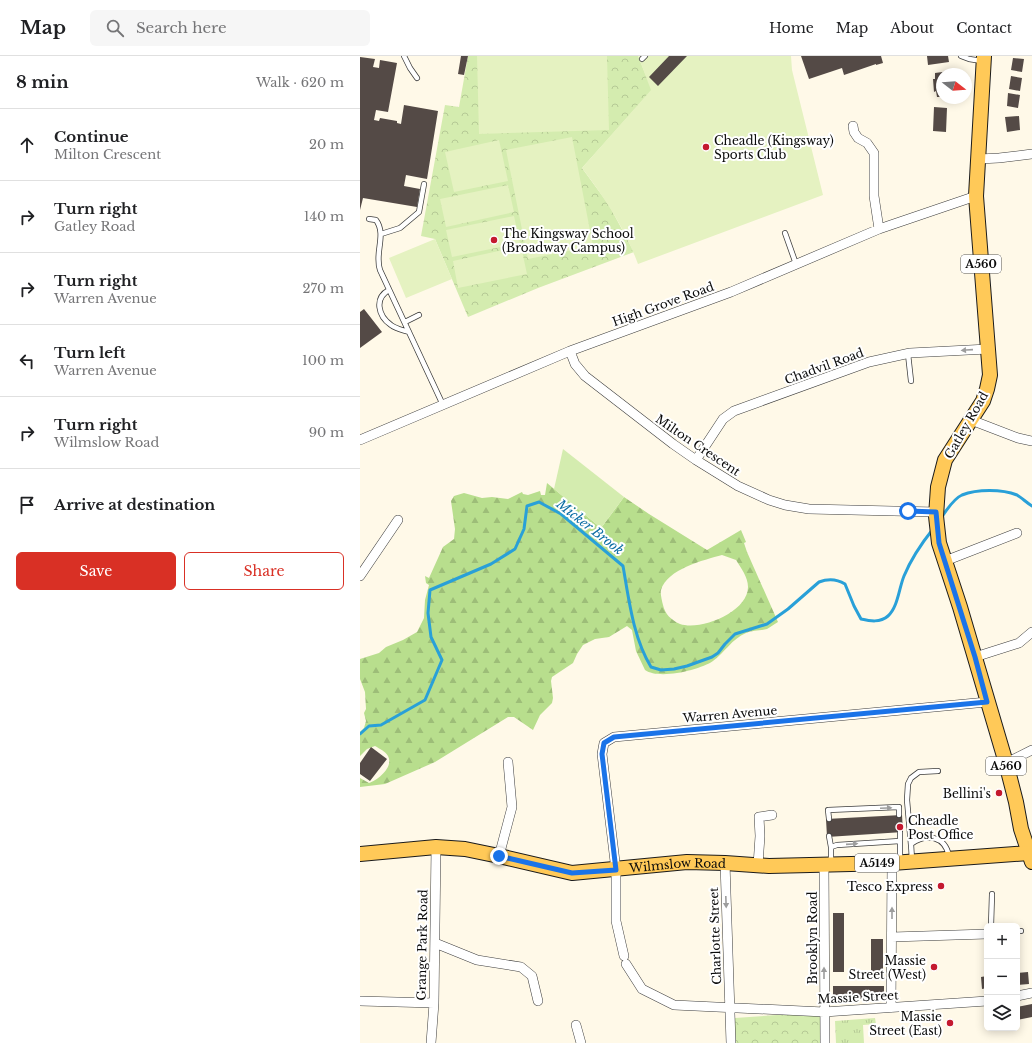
<!DOCTYPE html>
<html lang="en">
<head>
<meta charset="utf-8">
<style>
  :root { --surface:#fff; --page:#f6f6f6; --text:#202124; --muted:#757577; --line:#e0e0e0; --accent:#d93025 }
  body { margin:0; font-family:"Libre Baskerville",serif; background:var(--page); color:var(--text) }
  .controls { position:absolute; right:12px; bottom:12px; display:grid; overflow:hidden; border-radius:6px; box-shadow:0 2px 10px #0003 }
  .controls button { width:36px; height:36px; display:grid; place-items:center; padding:0; border:0; border-bottom:1px solid var(--line); background:var(--surface); color:var(--text); font:20px sans-serif }
  .compass { position:absolute; left:576px; top:12px; width:36px; height:36px; border-radius:50%; background:var(--surface); box-shadow:0 2px 10px #0003; rotate:107deg }
  .stop { position:absolute; width:12px; height:12px; margin:-9px; border:3px solid #1a73e8; border-radius:50%; background:#fff }
  .stop.end { background:#1a73e8; border-color:#fff; box-shadow:0 1px 4px #0008 }
  .list { margin:0; padding:0; list-style:none }
  h2 { display:flex; justify-content:space-between; align-items:center; height:52px; margin:0; padding:0 16px; font-size:17px }
  h2 small { font-size:13px; font-weight:400; color:var(--muted) }
  .list li { display:grid; grid-template-columns:26px 1fr auto; gap:12px; align-items:center; box-sizing:border-box; height:72px; padding:0 16px; border-top:1px solid var(--line) }
  .list b { display:block; font-size:15px; white-space:nowrap }
  .list p { margin:0; font-size:13px; white-space:nowrap; color:var(--muted) }
  .list em { font-size:13px; font-style:normal; color:var(--muted) }
  .actions { display:flex; gap:8px; padding:12px 16px }
  .actions a { flex:1; padding:9px 0; border:1px solid var(--accent); border-radius:6px; text-align:center; font-size:14px; color:var(--accent) }
  .actions .main { background:var(--accent); color:#fff }
  .icon { flex:none; width:22px; height:22px; fill:none; stroke:currentColor; stroke-width:2; stroke-linecap:round; stroke-linejoin:round }
  .map { position:relative; flex:none; width:672px; height:987px; overflow:hidden }
  header { display:flex; align-items:center; gap:24px; box-sizing:border-box; height:56px; padding:0 20px; background:var(--surface); border-bottom:1px solid var(--line) }
  header strong { font-size:19px }
  nav { display:flex; gap:22px; margin-inline-start:auto; font-size:14px }
  .search { width:280px; height:36px; background:var(--page); display:flex; align-items:center; gap:10px; box-sizing:border-box; padding:0 14px; border-radius:6px; color:var(--muted); font-size:15px }
  main { display:flex }
  aside { flex:1; background:var(--surface) }
  .map>svg:first-child { display:block }
  .grass { fill:url(#grass-tufts) }
  .forest { fill:url(#forest-firs); fill-rule:evenodd }
  .park { fill:url(#park-crowns) }
  .garden { fill:#d4ecaf }
  .pitch { fill:#e5f2c1 }
  .lines { fill:none; stroke-linecap:round; stroke-linejoin:round }
  .stream { stroke:#29a0d8; stroke-width:3 }
  .building { fill:#544a46 }
  .lane-casing { stroke:#3d3d3d; stroke-width:6 }
  .street-casing { stroke:#3d3d3d; stroke-width:10 }
  .primary-casing { stroke:#1b1b1b; stroke-width:16 }
  .lane { stroke:#fff; stroke-width:4.5 }
  .street { stroke:#fff; stroke-width:9 }
  .primary { stroke:#ffc958; stroke-width:14 }
  .oneway { fill:#9d9d9d }
  .route { stroke:#1a73e8; stroke-width:5 }
  .poi-dot { fill:#c4192f; stroke:#fff; stroke-width:1.5 }
  .labels { text-anchor:middle; dominant-baseline:central; stroke-width:4; stroke-linejoin:round; paint-order:stroke }
  .shield { fill:#fff; stroke:#545454; stroke-width:1 }
  .shield-label { font-size:11px; font-weight:bold; fill:#0a0a0a }
  .poi-label { font-size:12px; fill:#0a0a0a; stroke:#fff; text-anchor:end }
  .street-label { font-size:12px; fill:#0a0a0a; stroke:#fff }
  .water-label { font-size:13px; font-style:italic; fill:#0c6ea4; stroke:#fff }
</style>
</head>
<body>
<header>
<strong>Map</strong>
<div class="search"><svg class="icon" aria-label="search" viewBox="0 0 24 24"><circle cx="10" cy="10" r="6"/><path d="M15 15l6 6"/></svg>Search here</div>
<nav><a>Home</a><a>Map</a><a>About</a><a>Contact</a></nav>
</header>
<main>
<aside>
<h2>8 min<small>Walk · 620 m</small></h2>
<ul class="list">
<li><svg class="icon" aria-label="ahead" viewBox="0 0 24 24"><path d="M12 20V5M6 11l6-6 6 6"/></svg><div><b>Continue</b><p>Milton Crescent</p></div><em>20 m</em></li>
<li><svg class="icon" aria-label="right" viewBox="0 0 24 24"><path d="M7 20v-9h11M14 6l5 5-5 5"/></svg><div><b>Turn right</b><p>Gatley Road</p></div><em>140 m</em></li>
<li><svg class="icon" aria-label="right" viewBox="0 0 24 24"><path d="M7 20v-9h11M14 6l5 5-5 5"/></svg><div><b>Turn right</b><p>Warren Avenue</p></div><em>270 m</em></li>
<li><svg class="icon" aria-label="left" viewBox="0 0 24 24"><path d="M17 20v-9H6M10 6l-5 5 5 5"/></svg><div><b>Turn left</b><p>Warren Avenue</p></div><em>100 m</em></li>
<li><svg class="icon" aria-label="right" viewBox="0 0 24 24"><path d="M7 20v-9h11M14 6l5 5-5 5"/></svg><div><b>Turn right</b><p>Wilmslow Road</p></div><em>90 m</em></li>
<li><svg class="icon" aria-label="arrive" viewBox="0 0 24 24"><path d="M6 21V4h12l-3 4 3 4H6"/></svg><div><b>Arrive at destination</b></div></li>
</ul>
<div class="actions"><a class="main">Save</a><a>Share</a></div>
</aside>
<div class="map">
<svg width="672" height="987" viewBox="0 0 672 987">
  <defs>
    <pattern id="grass-tufts" width="24" height="20" patternUnits="userSpaceOnUse"><rect width="24" height="20" fill="#d4ecaf"/><path d="M3 7l-1-3M5 7V3M7 7l1-3M15 17l-1-3M17 17v-4M19 17l1-3" fill="none" stroke="#b5c995"/></pattern>
    <pattern id="forest-firs" width="22" height="20" patternUnits="userSpaceOnUse"><rect width="22" height="20" fill="#b8de8d"/><path d="M5 1l3.5 6h-7zM16 11l3.5 6h-7z" fill="#9dbd78"/></pattern>
    <pattern id="park-crowns" width="20" height="18" patternUnits="userSpaceOnUse"><rect width="20" height="18" fill="#d4ecaf"/><path d="M2 6a3 3 0 1 1 6 0M12 15a3 3 0 1 1 6 0" fill="none" stroke="#b5c995"/></pattern>
  </defs>
  <rect width="100%" height="100%" fill="#fff9e8"/>
  <path class="grass" d="M515,962l1,6 -13,1 1,18h-28l-1,-22z"/>
  <path class="forest" d="M187,427l54,45 23,-31 25,17 58,36 34,-20 5,12 -2,1 3,9 31,70c-4,2 -7,5 -11,7 -7,2 -15,1 -21,4 -14,6 -21,19 -33,28 -13,9 -54,19 -68,9l-9,-19 -4,-21 -5,-4 -18,11 -14,2 -12,6 -6,9 -4,9 -21,14 -1,4 2,17 -1,5 -12,12 -7,15 -19,-13h-6l-73,45 -50,22 -25,3v-9l9,5c9,-3 25,-16 19,-27 -3,-5 -8,-7 -13,-10l-8,3 -7,7v-24l4,-4 2,-7 -2,-8 2,-4 -1,-17 -5,-13v-20l19,-6 7,-6 17,-7 14,-8 7,-14 1,-18 4,-15 -3,-2 -1,-7 4,2 14,-31 11,-8 1,-10 -4,-28 3,-5 10,-3 18,5 10,-1 16,2 14,-7 1,2 5,1 12,-4 1,4h4zM362,499l14,5c5,8 12,17 12,27 0,25 -47,44 -68,37 -9,-4 -15,-10 -17,-19 -1,-4 -3,-12 -2,-15 6,-21 43,-30 61,-35z"/>
  <path class="park" d="M108,0h170l14,34 -70,78 27,37 25,47 -96,36 -70,29 -33,-78 -14,-3 24,-131 14,2z
    M461,956l1,31h-87v-25z"/>
  <path class="garden" d="M203,393l61,48 -23,31 -47,-39z"/>
  <path class="pitch" d="M117,0h130l2,74 -130,4z
    M278,0h153l1,14 31,125 -185,69c-13,-35 -33,-66 -56,-96l69,-78z
    M212,81l21,109 -65,13 -22,-109z
    M139,84l9,41 -54,11 -9,-40z
    M148,129l6,27 -68,15 -6,-28z
    M154,160l6,27 -68,14 -6,-27z
    M75,183l17,40 -46,19 -17,-40z
    M161,190l6,28 -69,14 -5,-27z"/>
  <g class="lines">
    <path class="stream" d="M581,462c5,-7 12,-19 21,-23 15,-6 40,-6 55,0 5,3 10,8 15,11
      M0,678l9,-8 12,-1 44,-25 17,-40 -11,-23 -3,-24 2,-23 61,-26 24,-15 9,-20 3,-23 12,-4 22,12 62,52c6,34 10,71 28,101l10,3 13,-1 13,-3 25,-9 6,-4 7,-9 10,-10 32,-10 21,-15 31,-27c10,-4 18,-3 26,2l9,22 7,13c9,2 19,4 27,-3 10,-9 11,-28 16,-40 7,-17 17,-32 29,-47"/>
  </g>
  <path class="building" d="M101,0h7l-4,19 -6,-1z
    M309,0h18l-29,30 -9,-9z
    M441,0h80l2,7 -7,2v-1l-32,11 -2,-7 -33,11z
    M567,0h21l1,6 -21,3z
    M0,1l15,2 -2,8 6,1 1,-8 17,3 -9,49 -12,-2 -2,10 5,1 1,-3 17,3v2l4,1 3,-19 34,6 -11,68 -21,-4 -2,11 16,3 -3,18 -54,-9 -3,12z
    M653,2l11,1 -2,13 -11,-2z
    M590,15v3h-8v23h-5l-1,-6 -2,1 -1,-13h2v-6z
    M651,20l11,2 -2,13 -11,-2z
    M648,37l12,2 -2,13 -11,-2z
    M574,51l13,1 -1,24 -13,-1z
    M659,60l1,14 -13,2 -2,-15z
    M4,253l18,23 -22,16v-36z
    M11,691l16,12 -17,22 -10,-7v-11z
    M542,759l1,17 -76,5 -1,-18z
    M473,857h11v59h-11z
    M511,883h12v33h-12z
    M668,916l1,12 -12,1v-12z
    M627,920v12l-5,1 -1,-12z
    M473,930h51v12l-51,1z
    M672,948v13l-15,3v-13z"/>
  <g class="lines">
    <g class="lane-casing">
      <path id="lane" d="M44,0l6,12 7,10
        M601,0l8,3 13,2
        M282,3l3,-3
        M9,163l7,1c11,15 -2,33 4,50l63,135
        M425,177l11,31
        M21,178l19,-6 19,-16 5,-28
        M29,234c-15,8 -11,26 2,35 5,4 12,5 18,7
        M45,266l14,-7
        M548,298l3,27
        M469,763l-1,-9 71,-3v8
        M540,776v9
        M469,780l2,11
        M551,789l-4,-45 1,-16 3,-6 8,-6 19,-1
        M552,804l-1,-16c16,-11 34,-8 38,12
        M471,806v-15l6,-2 63,-4v19
        M631,870l1,-32
        M657,875h4"/>
    </g>
    <g class="street-casing">
      <path id="street" d="M493,70l1,6 4,6 9,5 7,10v43l5,33
        M619,103l20,-1 33,-4
        M210,295l5,13 10,12 88,68 23,16 42,26 31,14 16,5 24,4 127,3
        M611,364l47,18 14,3
        M0,384l210,-89 161,-59 148,-63 97,-33
        M336,404l27,-41 11,-8 135,-49 41,-9 78,-4
        M585,505l72,-28
        M0,520l38,-56
        M615,601l44,-14 13,-11
        M646,707l26,-13
        M139,800l13,-49 -4,-45
        M365,807l6,180
        M464,808l1,179
        M398,809l2,-29 -1,-19 13,-2
        M532,881l95,-3
        M75,887l42,17 44,7 11,9 6,25
        M264,900l-8,-35v-51l-14,-116 2,-11 10,-6 373,-35
        M266,908l16,25 32,16 150,7 163,-11
        M657,940l15,-3
        M0,945l74,2
        M531,952l1,-145
        M216,969l5,18
        M71,987l3,-40 2,-156"/>
    </g>
    <g class="primary-casing">
      <g id="primary">
        <path d="M624,0l-8,140 14,179 -3,14 -4,12 -38,59 -7,27 -2,29 3,27 21,64 46,156 10,39 5,27 11,33"/>
        <path id="s1" d="M0,798l76,-7 29,2 34,7 73,17 115,-11 38,1 44,3 123,-3 137,-10"/>
      </g>
    </g>
    <use href="#lane" class="lane"/>
    <use href="#street" class="street"/>
    <use href="#primary" class="primary"/>
  </g>
  <defs><path id="oneway-solid" d="M-6-.8H1V-3.2L6.5 0L1 3.2V.8H-6Z"/></defs>
  <g class="oneway">
    <use href="#oneway-solid" transform="translate(607 294) rotate(176)"/>
    <use href="#oneway-solid" transform="translate(526 752) rotate(-3)"/>
    <use href="#oneway-solid" transform="translate(492 788) rotate(-4)"/>
    <use href="#oneway-solid" transform="translate(366 846) rotate(88)"/>
    <use href="#oneway-solid" transform="translate(532 857) rotate(-90)"/>
    <use href="#oneway-solid" transform="translate(464 917) rotate(-90)"/>
  </g>
  <g class="lines">
    <path class="route" d="M139,800l73,17 44,-3 -14,-116 2,-11 10,-6 373,-35 -12,-45 -36,-114 -3,-31 -28,-1"/>
  </g>
  <g class="poi-dot">
    <circle cx="346" cy="91" r="4"/>
    <circle cx="134" cy="184" r="4"/>
    <circle cx="639" cy="737" r="4"/>
    <circle cx="540" cy="771" r="4"/>
    <circle cx="581" cy="830" r="4"/>
    <circle cx="574" cy="911" r="4"/>
    <circle cx="590" cy="967" r="4"/>
  </g>
  <g class="labels">
    <g class="shield">
      <rect x="601" y="199" width="40" height="18" rx="3"/>
      <rect x="626" y="701" width="40" height="18" rx="3"/>
      <rect x="495" y="798" width="44" height="18" rx="3"/>
    </g>
    <g class="shield-label">
      <text x="621" y="208">A560</text>
      <text x="646" y="710">A560</text>
      <text x="517" y="807">A5149</text>
    </g>
    <g class="poi-label">
      <text x="354" y="84" text-anchor="start">Cheadle (Kingsway)<tspan x="354" dy="14">Sports Club</tspan></text>
      <text x="142" y="177" text-anchor="start">The Kingsway School<tspan x="142" dy="14">(Broadway Campus)</tspan></text>
      <text x="631" y="737">Bellini's</text>
      <text x="548" y="764" text-anchor="start">Cheadle<tspan x="548" dy="14">Post Office</tspan></text>
      <text x="573" y="830">Tesco Express</text>
      <text x="566" y="904">Massie<tspan x="566" dy="14">Street (West)</tspan></text>
      <text x="582" y="960">Massie<tspan x="582" dy="14">Street (East)</tspan></text>
    </g>
    <g class="street-label">
      <text transform="translate(303 248) rotate(-20)">High Grove Road</text>
      <text transform="translate(464 310) rotate(-20)">Chadvil Road</text>
      <text transform="translate(606 369) rotate(-60)">Gatley Road</text>
      <text transform="translate(338 389) rotate(34)">Milton Crescent</text>
      <text transform="translate(370 658) rotate(-5)">Warren Avenue</text>
      <text stroke="none"><textPath href="#s1" startOffset="321">Wilmslow Road</textPath></text>
      <text transform="translate(355 880) rotate(-92)">Charlotte Street</text>
      <text transform="translate(452 882) rotate(-90)">Brooklyn Road</text>
      <text transform="translate(62 889) rotate(-89)">Grange Park Road</text>
      <text transform="translate(498 941) rotate(-3)">Massie Street</text>
    </g>
    <g class="water-label">
      <text transform="translate(230 471) rotate(38)">Micker Brook</text>
    </g>
  </g>
</svg>
<div class="controls">
<button>+</button>
<button>−</button>
<button><svg class="icon" aria-label="layers" viewBox="0 0 24 24"><path d="M12 4l9 5-9 5-9-5zM3 14l9 5 9-5"/></svg></button>
</div>
<svg class="compass" viewBox="-18 -18 36 36"><path d="M0-13l5 13h-10z" fill="#e53935"/><path d="M0 13l5-13h-10z" fill="#757577"/></svg>
<div class="stop" style="left:548px;top:455px"></div>
<div class="stop end" style="left:139px;top:800px"></div>
</div>
</main>
</body>
</html>
